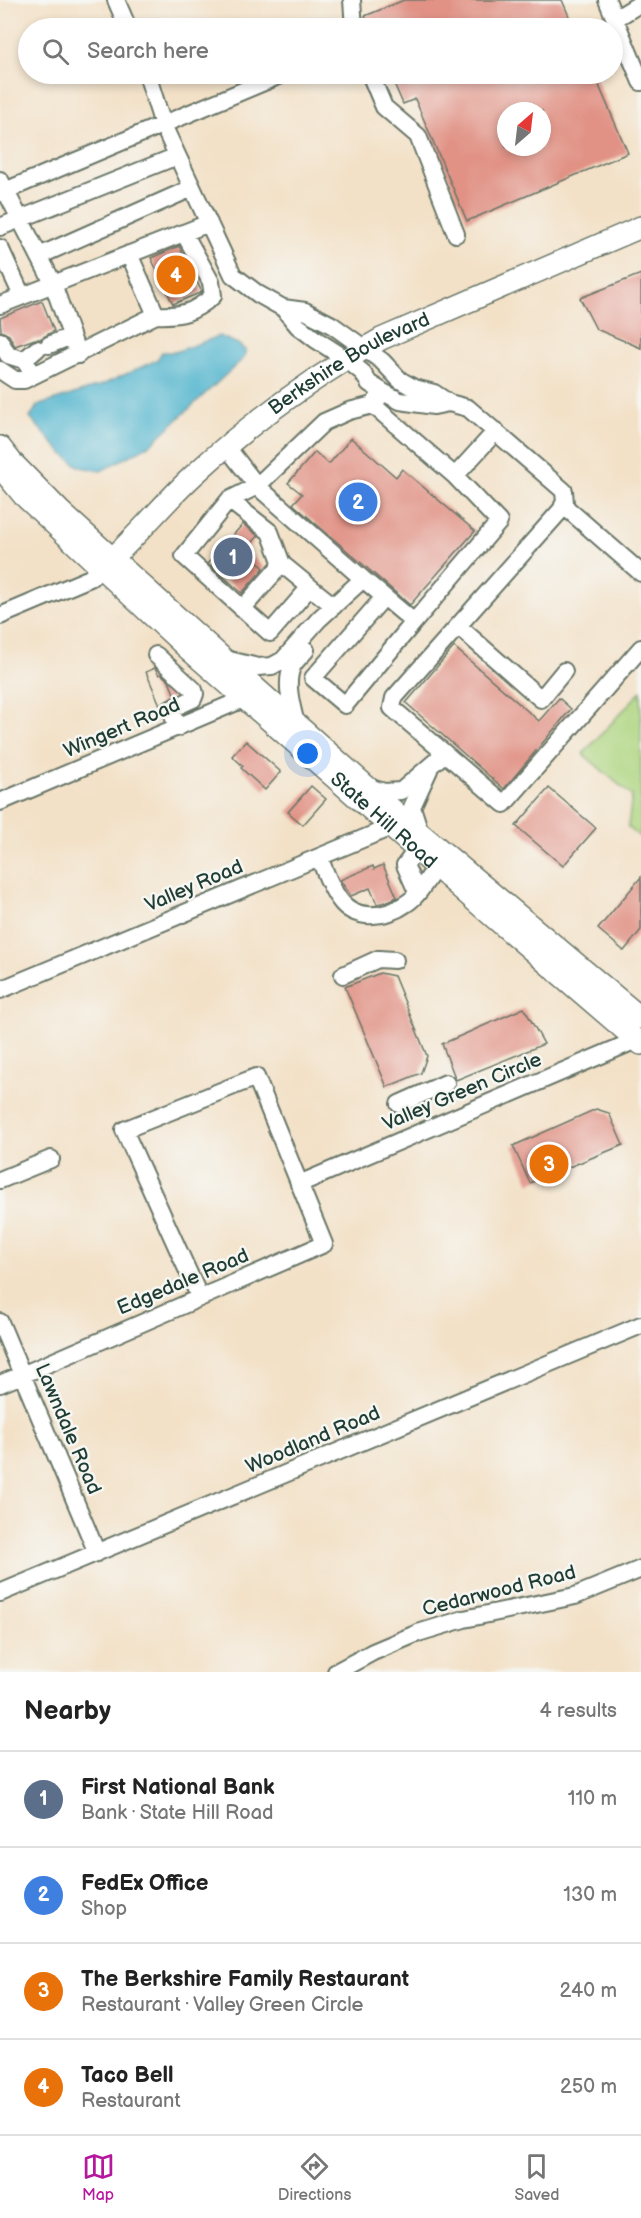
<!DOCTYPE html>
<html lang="en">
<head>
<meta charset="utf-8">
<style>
  :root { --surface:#fff; --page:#f2f2f2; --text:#222; --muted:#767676; --line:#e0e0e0; --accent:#b5179e }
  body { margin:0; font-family:"Balsamiq Sans",sans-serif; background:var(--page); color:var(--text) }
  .compass { position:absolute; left:497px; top:102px; width:54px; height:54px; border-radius:50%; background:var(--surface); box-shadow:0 3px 9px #0003; rotate:28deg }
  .you { position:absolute; left:308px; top:754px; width:21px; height:21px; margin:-15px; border:4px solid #fff; border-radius:50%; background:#1a73e8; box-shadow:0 0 0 9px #1a73e833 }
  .badge { display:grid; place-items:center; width:39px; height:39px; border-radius:50%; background:var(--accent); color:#fff; font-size:20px; font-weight:700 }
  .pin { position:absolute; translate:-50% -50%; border:3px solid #fff; box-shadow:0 2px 6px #0006 }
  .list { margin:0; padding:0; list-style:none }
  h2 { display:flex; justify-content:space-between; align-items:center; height:78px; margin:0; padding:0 24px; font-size:26px }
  h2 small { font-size:20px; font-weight:400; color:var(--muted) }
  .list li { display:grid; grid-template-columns:39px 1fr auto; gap:18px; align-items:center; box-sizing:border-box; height:96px; padding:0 24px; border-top:2px solid var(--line) }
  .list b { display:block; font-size:22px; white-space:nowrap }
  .list p { margin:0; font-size:20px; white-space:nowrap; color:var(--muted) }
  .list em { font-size:20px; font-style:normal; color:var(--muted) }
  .icon { flex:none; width:33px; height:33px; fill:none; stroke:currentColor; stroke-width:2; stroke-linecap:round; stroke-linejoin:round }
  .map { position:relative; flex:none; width:641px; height:1672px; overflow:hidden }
  .search { position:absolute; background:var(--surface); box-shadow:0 3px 9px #0003; left:18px; right:18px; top:18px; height:66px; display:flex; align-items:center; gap:15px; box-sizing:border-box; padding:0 21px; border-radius:33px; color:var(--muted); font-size:22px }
  .sheet { height:462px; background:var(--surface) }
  nav { display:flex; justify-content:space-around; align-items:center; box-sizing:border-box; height:84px; border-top:2px solid var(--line); background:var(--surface); font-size:16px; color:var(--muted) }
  nav a { display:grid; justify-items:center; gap:3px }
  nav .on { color:var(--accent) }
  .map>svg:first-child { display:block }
  .green { fill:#aed580; stroke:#66895a; stroke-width:1.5 }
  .water { fill:#50b4ce; stroke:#387881; stroke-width:1.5 }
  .building { fill:#e19285; fill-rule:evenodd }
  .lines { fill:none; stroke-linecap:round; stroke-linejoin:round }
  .minor-casing { stroke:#697667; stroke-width:20 }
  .major-casing { stroke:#697667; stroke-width:24 }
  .minor { stroke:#fff; stroke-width:16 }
  .major { stroke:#fff; stroke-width:21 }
  .labels { text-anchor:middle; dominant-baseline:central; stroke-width:5; stroke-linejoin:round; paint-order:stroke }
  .street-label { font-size:20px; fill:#1f3d34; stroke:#f6f6f2 }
</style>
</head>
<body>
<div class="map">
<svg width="641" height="1672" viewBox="0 0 641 1672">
  <rect width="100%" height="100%" fill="#f6f6f2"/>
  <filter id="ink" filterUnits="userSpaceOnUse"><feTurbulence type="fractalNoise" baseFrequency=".0167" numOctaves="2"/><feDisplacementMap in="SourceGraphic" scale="12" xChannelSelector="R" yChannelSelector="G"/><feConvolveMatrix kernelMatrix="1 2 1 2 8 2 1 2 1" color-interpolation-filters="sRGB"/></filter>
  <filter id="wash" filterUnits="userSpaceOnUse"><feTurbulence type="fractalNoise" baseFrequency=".008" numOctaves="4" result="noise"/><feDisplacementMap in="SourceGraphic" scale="24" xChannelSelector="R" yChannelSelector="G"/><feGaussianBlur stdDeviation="1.35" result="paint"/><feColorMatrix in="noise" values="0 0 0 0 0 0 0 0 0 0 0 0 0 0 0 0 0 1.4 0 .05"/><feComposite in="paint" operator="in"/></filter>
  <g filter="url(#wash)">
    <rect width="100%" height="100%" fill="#f3e1c7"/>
    <path class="green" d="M641,691v147l-13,-11 4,-31 -49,-42z"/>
    <path class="water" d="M219,336l19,8 7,6v7l-95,88 -49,26 -21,-4 -17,-13 -33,-36 7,-12 65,-21 55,-25 5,-8h13z"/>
    <g id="blocks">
      <path class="building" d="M404,0h158l12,28h-203l-6,-12z
        M390,74h204l34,79 -161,68 -52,-122 -12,5zM506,111h36v36h-36z
        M179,246l23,46 -29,12 -22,-46z
        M641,274v74l-45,-19 -16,-31z
        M42,301l12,30 -14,8h-5l-20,7 -6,-11 -8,-4 -1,-13z
        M351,438l45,39 6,-8 73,62 -65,74 -117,-101 9,-10 -14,-11 27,-31 14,12z
        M243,524l15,12 -12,14 18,18 -22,25 -34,-30z
        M454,647l85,74 20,-23 12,11 -67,80 -98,-86z
        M155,668l4,7 2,-1 8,7 6,15 -15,9 -14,-33z
        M246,741l35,31 -16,18 -24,-22 2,-2 -11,-10z
        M311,786l15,13 -23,26 -15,-13z
        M549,788l47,40 -33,38 -47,-40z
        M383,865l14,32 -11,5 -9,2 -7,-16 -19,8 -11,-16 33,-14 1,3z
        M641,877v53l-17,21 -26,-22z
        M380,973l14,3 33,80 -6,17 -34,14 -42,-100z
        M524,1008l20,36 -88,36 -14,-36z
        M596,1109l13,4 14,32 -93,38 -17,-37z"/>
    </g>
  </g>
  <g filter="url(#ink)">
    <use href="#blocks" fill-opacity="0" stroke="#697667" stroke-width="1.5"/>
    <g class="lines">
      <g class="minor-casing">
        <path id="minor" d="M116,0l12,28
          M352,0l2,28
          M607,0l34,82
          M615,19l26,-16
          M147,74l16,51 70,150 25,19 25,14 15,18 17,13 31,20 16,13 7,11 14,9 17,9 34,5 15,-3
          M370,74l14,33 34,29 38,98
          M0,180l52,101 26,74
          M0,193l283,-119
          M0,227l177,-71
          M0,248l22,48
          M129,254l27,61c26,1 37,-2 57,-19l-2,-14 -27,-49
          M39,256l153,-68
          M0,305l209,-82
          M283,308l22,3 27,14 50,36 18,19 14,8 20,5 15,10 19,5 96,83 1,12 -4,7 -167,188 -2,10 112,96 137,-156
          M0,341l8,14 16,5 10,15
          M49,345l22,-9
          M24,360l13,-11
          M0,370l15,10h9l132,-65
          M373,405l82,71
          M226,446l31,40 106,93
          M229,500l41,32 12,32 28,23
          M563,505l78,68
          M384,597l-71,81 32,27 69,-83
          M334,606l-24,-19 -40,46 -86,-77 45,-56 28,-14 67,-64 25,-11 24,-6 10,-13
          M242,609l40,-45
          M0,616l90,-38 11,-10
          M458,626l83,73 23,-28
          M156,655l38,35 1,4 -2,5 -22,10 6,19
          M225,659l33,8 14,-1 11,-6 36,-41 44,-40 51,43 85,-100 -44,-46 41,-45
          M296,724c-4,-17 -12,-42 -3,-59 3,-5 9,-10 13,-15
          M368,787l16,5 17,-1 43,-37
          M0,802l253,-107
          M420,832l-8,-25 17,-37
          M417,849l-12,16 12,27
          M319,857c6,14 11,30 20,42 16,23 47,19 68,4 12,-8 21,-25 29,-36
          M343,975l35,-16 17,1
          M0,990l391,-163 7,-8
          M399,1104l47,-21
          M0,1180l51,-21
          M299,1184l342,-146
          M0,1322l97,231
          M0,1384l22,-9 302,-131 -68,-167 -132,53 76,168
          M0,1593l641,-268
          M336,1672l37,-20 45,-19 46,-14 111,-23 66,-27"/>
      </g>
      <g class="major-casing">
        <g id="major">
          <path d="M0,447l11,14 50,51 198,179 142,126 240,201"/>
          <path id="s1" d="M0,467l23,28 163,152 305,268 150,129"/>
          <path id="s2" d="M104,566c32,-28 59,-63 91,-92 56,-52 119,-97 186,-135l260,-112"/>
        </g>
      </g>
      <use href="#minor" class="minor"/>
      <use href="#major" class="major"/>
    </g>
  </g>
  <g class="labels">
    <g class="street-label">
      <text stroke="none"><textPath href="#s2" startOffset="320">Berkshire Boulevard</textPath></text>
      <text transform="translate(122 728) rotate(-23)">Wingert Road</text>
      <text stroke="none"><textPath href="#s1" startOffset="522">State Hill Road</textPath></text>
      <text transform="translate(194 886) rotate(-23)">Valley Road</text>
      <text transform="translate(462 1092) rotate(-23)">Valley Green Circle</text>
      <text transform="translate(183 1282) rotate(-23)">Edgedale Road</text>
      <text transform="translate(68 1429) rotate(67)">Lawndale Road</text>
      <text transform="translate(313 1440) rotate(-23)">Woodland Road</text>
      <text transform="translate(499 1591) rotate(-14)">Cedarwood Road</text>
    </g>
  </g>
</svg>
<svg class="compass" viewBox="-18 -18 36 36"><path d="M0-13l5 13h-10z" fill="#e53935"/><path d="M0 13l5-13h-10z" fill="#767676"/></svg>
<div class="you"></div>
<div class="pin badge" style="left:233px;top:557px;background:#5c6f8a">1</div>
<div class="pin badge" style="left:358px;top:502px;background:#3f7fe0">2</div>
<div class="pin badge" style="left:549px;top:1164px;background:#e8710a">3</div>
<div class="pin badge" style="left:176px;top:275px;background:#e8710a">4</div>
<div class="search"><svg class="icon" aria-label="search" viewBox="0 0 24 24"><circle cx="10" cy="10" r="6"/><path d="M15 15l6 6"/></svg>Search here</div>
</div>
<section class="sheet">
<h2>Nearby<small>4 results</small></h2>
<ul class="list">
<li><span class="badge" style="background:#5c6f8a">1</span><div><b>First National Bank</b><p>Bank · State Hill Road</p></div><em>110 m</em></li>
<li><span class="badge" style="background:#3f7fe0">2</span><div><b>FedEx Office</b><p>Shop</p></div><em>130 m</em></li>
<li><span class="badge" style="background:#e8710a">3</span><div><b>The Berkshire Family Restaurant</b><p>Restaurant · Valley Green Circle</p></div><em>240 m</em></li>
<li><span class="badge" style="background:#e8710a">4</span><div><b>Taco Bell</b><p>Restaurant</p></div><em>250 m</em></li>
</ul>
</section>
<nav>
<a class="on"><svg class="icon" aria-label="map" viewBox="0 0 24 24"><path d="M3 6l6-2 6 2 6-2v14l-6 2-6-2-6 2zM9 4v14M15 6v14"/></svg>Map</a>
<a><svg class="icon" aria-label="directions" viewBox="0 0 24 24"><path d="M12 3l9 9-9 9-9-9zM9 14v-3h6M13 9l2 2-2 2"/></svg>Directions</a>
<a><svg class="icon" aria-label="saved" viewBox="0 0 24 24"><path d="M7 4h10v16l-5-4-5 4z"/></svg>Saved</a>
</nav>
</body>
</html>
